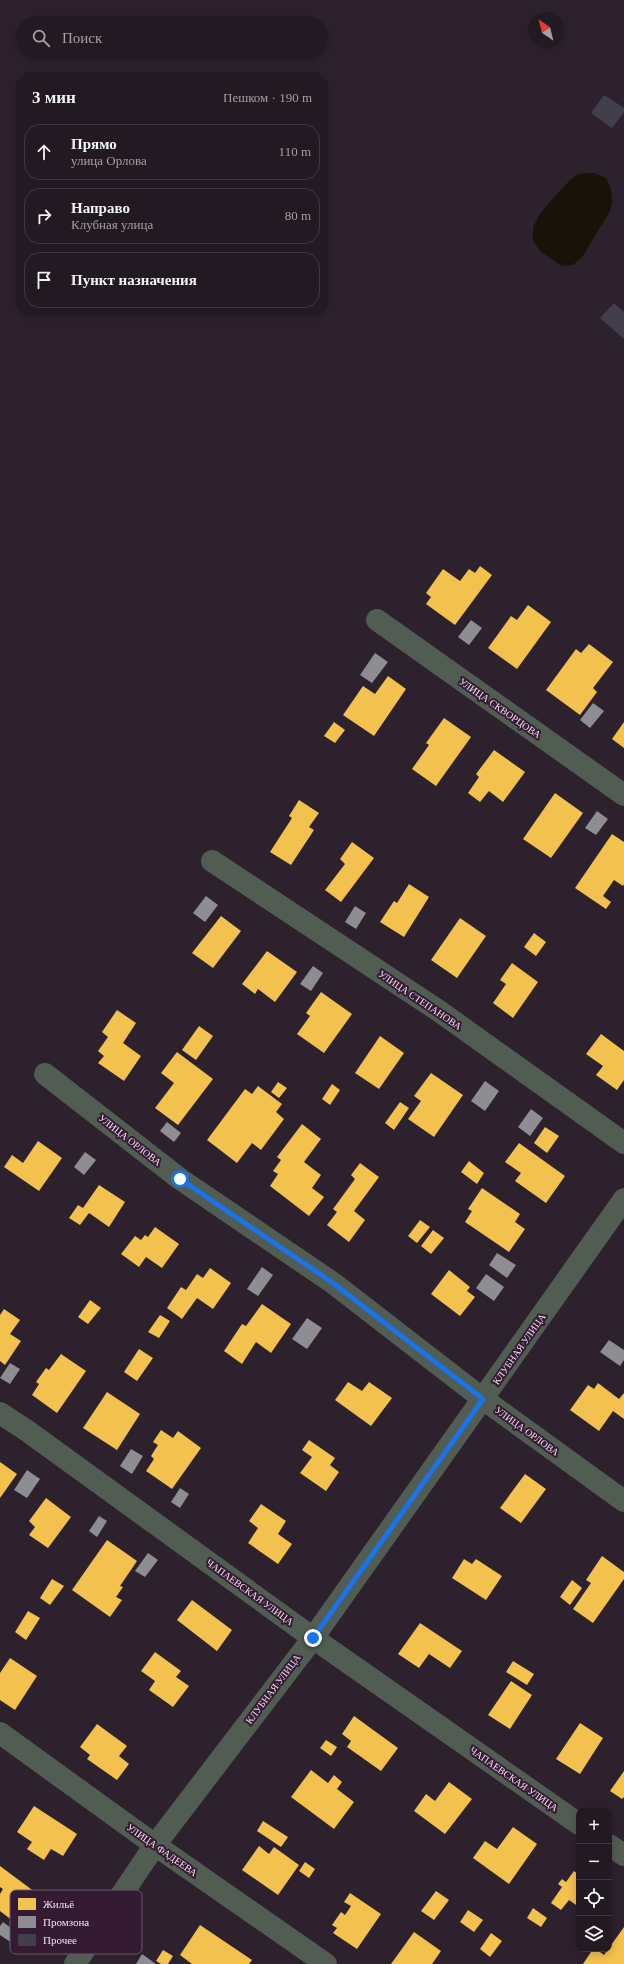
<!DOCTYPE html>
<html lang="ru">
<head>
<meta charset="utf-8">
<style>
  :root { --surface:#221922; --page:#2e262f; --text:#f1f3f6; --muted:#a2a0a5; --line:#3f3840 }
  body { margin:0; font-family:"Times New Roman",serif; background:var(--page); color:var(--text) }
  .controls { position:absolute; right:12px; bottom:12px; display:grid; overflow:hidden; border-radius:8px; box-shadow:0 2px 10px #0003 }
  .controls button { width:36px; height:36px; display:grid; place-items:center; padding:0; border:0; border-bottom:1px solid var(--line); background:var(--surface); color:var(--text); font:20px sans-serif }
  .compass { position:absolute; left:528px; top:12px; width:36px; height:36px; border-radius:50%; background:var(--surface); box-shadow:0 2px 10px #0003; rotate:325deg }
  .stop { position:absolute; width:12px; height:12px; margin:-9px; border:3px solid #1a73e8; border-radius:50%; background:#fff }
  .stop.end { background:#1a73e8; border-color:#fff; box-shadow:0 1px 4px #0008 }
  .list { margin:0; padding:0; list-style:none }
  h2 { display:flex; justify-content:space-between; align-items:center; height:52px; margin:0; padding:0 16px; font-size:17px }
  h2 small { font-size:13px; font-weight:400; color:var(--muted) }
  .list li { display:grid; grid-template-columns:26px 1fr auto; gap:12px; align-items:center; box-sizing:border-box; height:56px; margin:0 8px 8px; padding:0 8px; border:1px solid var(--line); border-radius:16px }
  .list b { display:block; font-size:15px; white-space:nowrap }
  .list p { margin:0; font-size:13px; white-space:nowrap; color:var(--muted) }
  .list em { font-size:13px; font-style:normal; color:var(--muted) }
  .icon { flex:none; width:22px; height:22px; fill:none; stroke:currentColor; stroke-width:2; stroke-linecap:round; stroke-linejoin:round }
  .map { position:relative; flex:none; width:624px; height:1964px; overflow:hidden }
  .search { position:absolute; background:var(--surface); box-shadow:0 2px 10px #0003; left:16px; top:16px; width:312px; height:44px; display:flex; align-items:center; gap:10px; box-sizing:border-box; padding:0 14px; border-radius:22px; color:var(--muted); font-size:15px }
  .panel { position:absolute; background:var(--surface); box-shadow:0 2px 10px #0003; left:16px; top:72px; width:312px; height:244px; border-radius:16px }
  .map>svg:first-child { display:block }
  .water { fill:#191208 }
  .homes { fill:#f2c14e }
  .industry { fill:#8d8d92 }
  .building { fill:#433e4c }
  .lines { fill:none; stroke-linecap:round; stroke-linejoin:round }
  .minor { stroke:#515c53; stroke-width:22 }
  .route { stroke:#1a73e8; stroke-width:5 }
  .labels { text-anchor:middle; dominant-baseline:central; stroke-width:4; stroke-linejoin:round; paint-order:stroke }
  .street-label { font-size:10px; fill:#f0dfef; stroke:#341b33 }
  .key { fill:#341b33; stroke:#6c566b; stroke-width:1 }
  .key-label { font-size:11px; fill:#f0dfef }
</style>
</head>
<body>
<div class="map">
<svg width="624" height="1964" viewBox="0 0 624 1964">
  <rect width="100%" height="100%" fill="#2e212e"/>
  <path class="water" d="M587,173h8l11,5 5,10 1,15 -2,8 -27,45 -10,9 -11,1 -21,-14 -8,-11v-14l8,-15 29,-32 8,-6z"/>
  <path class="homes" d="M480,566l12,9 -37,50 -29,-21 5,-7 -5,-4 17,-24 17,12 9,-12 6,4z
    M528,605l23,17 -34,47 -29,-21 23,-32 6,4z
    M589,644l24,18 -20,26 4,4 -17,23 -34,-25 30,-41 5,4z
    M388,676l18,13 -32,47 -31,-21 20,-29 12,8z
    M444,718l27,19 -35,49 -24,-17 17,-24 -3,-2z
    M334,722l11,8 -10,13 -11,-7z
    M624,722v26l-12,-9z
    M494,750l31,22 -22,30 -14,-11 -9,11 -12,-9 11,-16 -3,-3z
    M555,793l28,20 -32,45 -28,-19z
    M299,800l20,13 -10,14 5,3 -23,35 -21,-13 22,-34 -3,-2z
    M612,834l12,8v42l-1,2 -9,-6 -11,16 8,6 -5,7 -31,-21z
    M352,842l22,16 -33,44 -16,-12 20,-26 -5,-5z
    M409,884l20,13 -25,40 -24,-15 14,-21 3,2z
    M221,916l20,15 -28,37 -21,-15z
    M460,918l26,18 -29,42 -26,-18z
    M534,933l12,9 -10,14 -12,-9z
    M267,951l30,21 -22,30 -17,-13 -3,5 -13,-10z
    M512,963l26,19 -25,36 -20,-15 13,-19 -6,-4z
    M321,992l31,22 -28,39 -27,-19 13,-18 -4,-3z
    M117,1010l19,13 -13,20 18,13 -17,25 -26,-18 6,-7 -6,-5 10,-14 -6,-5z
    M199,1026l14,10 -17,24 -14,-10z
    M601,1034l23,17v29l-7,10 -21,-15 7,-9 -17,-12z
    M380,1036l24,17 -25,36 -24,-16z
    M177,1052l36,27 -35,46 -23,-17 19,-25 -13,-10z
    M431,1073l32,22 -29,42 -26,-18 13,-18 -7,-5z
    M278,1082l9,6 -8,10 -8,-6z
    M332,1084l8,6 -10,15 -8,-6z
    M258,1086l24,18 -6,8 8,7 -23,31 -9,-7 -15,20 -30,-23 38,-51 7,5z
    M400,1102l9,6 -15,22 -9,-7z
    M302,1124l19,15 -17,23 17,13 -9,13 12,9 -15,19 -39,-30 8,-12 -5,-3 8,-11 -4,-3z
    M545,1127l14,9 -12,17 -13,-10z
    M38,1141l24,17 -23,33 -35,-24 8,-12 11,8z
    M519,1143l46,33 -19,27 -31,-22 6,-8 -16,-11z
    M469,1161l15,12 -7,11 -16,-12z
    M360,1163l19,14 -25,34 11,9 -16,22 -22,-17 10,-13 -4,-3 22,-30 -4,-4z
    M99,1185l26,17 -16,25 -20,-14 -9,12 -11,-7 9,-13 5,3z
    M482,1188l38,26 -5,8 10,7 -16,23 -44,-30 7,-11 -4,-2z
    M420,1220l10,7 -13,16 -9,-7z
    M155,1227l24,17 -17,24 -16,-11 -7,10 -18,-13 14,-18 6,4 4,-5 3,2z
    M433,1230l11,8 -13,16 -10,-8z
    M210,1268l21,15 -18,26 -16,-11 -15,21 -15,-11 14,-21 5,3 11,-16 6,4z
    M449,1270l21,17 -3,4 8,6 -15,19 -29,-22z
    M90,1300l11,8 -13,16 -10,-7z
    M262,1304l29,20 -20,29 -15,-11 -14,22 -18,-13 18,-27 4,2z
    M4,1309l16,11 -10,14 11,7 -16,24 -5,-4v-46z
    M160,1315l10,6 -11,17 -11,-6z
    M139,1349l14,9 -16,23 -13,-9z
    M61,1354l25,17 -29,42 -25,-18 7,-11 -3,-2 10,-14 3,2z
    M348,1382l14,9 7,-9 23,16 -21,28 -36,-26z
    M598,1383l21,16 5,-6v26l-11,-8 -14,20 -29,-21 18,-25 6,4z
    M107,1392l33,22 -23,36 -34,-22z
    M161,1430l12,8 5,-7 23,17 -29,41 -26,-18 8,-12 -3,-3 7,-11 -5,-3z
    M309,1440l26,18 -5,7 9,7 -13,19 -26,-18 12,-16 -10,-7z
    M0,1462l17,12 -17,24z
    M525,1474l21,15 -25,34 -21,-15z
    M46,1498l25,19 -23,31 -19,-13 6,-8 -6,-6z
    M261,1504l25,17 -8,13 14,10 -14,20 -30,-21 10,-15 -9,-7z
    M107,1540l30,21 -17,25 3,1 -7,10 6,3 -12,17 -38,-27z
    M602,1556l22,16v7l-31,44 -20,-14 18,-26 -5,-3z
    M464,1559l8,5 4,-5 26,17 -16,24 -34,-22z
    M52,1579l12,7 -14,19 -10,-7z
    M572,1580l10,8 -12,17 -10,-8z
    M192,1600l40,30 -15,21 -40,-31z
    M28,1611l12,7 -14,22 -11,-8z
    M420,1623l42,28 -12,17 -21,-14 -10,14 -21,-14z
    M155,1652l26,19 -5,6 13,9 -16,21 -24,-17 6,-9 -14,-10z
    M10,1658l27,18 -22,34 -15,-10v-27z
    M513,1661l21,13 -7,11 -21,-13z
    M511,1681l21,14 -22,34 -22,-14z
    M354,1716l44,32 -17,23 -34,-24 4,-6 -9,-7z
    M580,1723l23,15 -23,36 -24,-15z
    M97,1724l30,22 -8,10 10,8 -12,16 -30,-21 3,-4 -10,-8z
    M326,1740l11,7 -6,9 -11,-8z
    M311,1770l17,13 6,-8 8,7 -5,7 17,13 -20,27 -43,-32z
    M624,1771v26l-2,2 -12,-8z
    M449,1782l23,17 -27,35 -31,-23 12,-17 9,7z
    M34,1806l43,28 -14,22 -12,-7 -7,11 -17,-11 5,-7 -15,-10z
    M263,1821l25,16 -7,10 -24,-16z
    M513,1827l24,17 -28,40 -36,-26 12,-17 12,8z
    M259,1846l10,8 5,-7 25,18 -21,30 -36,-25z
    M305,1862l10,7 -6,9 -10,-7z
    M0,1866l39,29 -22,29 -17,-13v-17l3,-5 -3,-2z
    M574,1871l5,4v32l-10,-7 -8,10 -10,-7 11,-16 -4,-3 4,-5 4,3z
    M436,1891l13,9 -15,20 -13,-9z
    M350,1893l31,21 -24,35 -24,-16 4,-5 -5,-3 9,-13 4,3 6,-9 -7,-4z
    M533,1908l14,10 -6,9 -14,-9z
    M468,1910l15,10 -9,12 -14,-10z
    M200,1925l52,35 -3,4h-57l-12,-9z
    M624,1927v37h-41l10,-15h3l8,6z
    M414,1932l27,19 -9,13h-41z
    M491,1933l11,8 -12,16 -10,-8z
    M163,1950l10,6 -5,8h-7l-5,-3z"/>
  <path class="industry" d="M471,620l11,8 -13,17 -11,-8z
    M375,653l13,9 -16,21 -12,-8z
    M593,703l11,8 -14,17 -10,-8z
    M597,811l11,8 -12,16 -11,-7z
    M206,896l12,9 -13,17 -12,-9z
    M355,906l11,7 -10,16 -11,-7z
    M313,966l10,7 -12,18 -11,-7z
    M485,1081l14,10 -14,20 -14,-10z
    M531,1109l12,9 -13,18 -12,-9z
    M167,1122l14,11 -7,9 -14,-11z
    M85,1152l11,8 -12,15 -10,-8z
    M497,1253l19,12 -9,13 -18,-13z
    M262,1267l11,8 -15,21 -11,-7z
    M486,1274l18,13 -10,14 -18,-13z
    M307,1318l15,10 -15,21 -15,-10z
    M609,1340l15,10v10l-4,6 -20,-14z
    M10,1363l10,6 -10,15 -10,-6z
    M131,1449l12,7 -11,18 -12,-8z
    M27,1470l13,9 -13,19 -13,-8z
    M180,1488l9,6 -9,14 -9,-6z
    M99,1516l8,5 -10,16 -8,-6z
    M148,1553l10,7 -13,17 -10,-6z
    M3,1922l16,12 -7,9 -12,-8v-9z
    M142,1954l14,10h-20z"/>
  <path class="building" d="M604,95l20,13v4l-12,16 -21,-15z
    M614,303l10,9v27l-24,-21z"/>
  <g class="lines">
    <path class="minor" d="M377,620l247,175
      M212,861l227,150 185,132
      M45,1074l135,105 153,104 150,116 141,102
      M0,1413l26,17 287,208 266,186
      M0,1733l155,112 171,119
      M609,1845l15,10
      M75,1964l80,-119 158,-207 311,-439"/>
  </g>
  <g class="lines">
    <path class="route" d="M180,1179l153,104 150,116 -170,239"/>
  </g>
  <g class="labels">
    <g class="street-label">
      <text transform="translate(500 708) rotate(35)">УЛИЦА СКВОРЦОВА</text>
      <text transform="translate(420 1000) rotate(34)">УЛИЦА СТЕПАНОВА</text>
      <text transform="translate(130 1140) rotate(38)">УЛИЦА ОРЛОВА</text>
      <text transform="translate(519 1349) rotate(-55)">КЛУБНАЯ УЛИЦА</text>
      <text transform="translate(527 1431) rotate(36)">УЛИЦА ОРЛОВА</text>
      <text transform="translate(250 1592) rotate(36)">ЧАПАЕВСКАЯ УЛИЦА</text>
      <text transform="translate(273 1689) rotate(-53)">КЛУБНАЯ УЛИЦА</text>
      <text transform="translate(514 1779) rotate(35)">ЧАПАЕВСКАЯ УЛИЦА</text>
      <text transform="translate(162 1850) rotate(35)">УЛИЦА ФАДЕЕВА</text>
    </g>
  </g>
  <rect x="10" y="1890" width="132" height="64" rx="6" class="key"/>
  <rect x="18" y="1898" width="18" height="12" fill="#f2c14e"/>
  <rect x="18" y="1916" width="18" height="12" fill="#8d8d92"/>
  <rect x="18" y="1934" width="18" height="12" fill="#433e4c"/>
  <g class="key-label">
    <text x="43" y="1908">Жильё</text>
    <text x="43" y="1926">Промзона</text>
    <text x="43" y="1944">Прочее</text>
  </g>
</svg>
<div class="controls">
<button>+</button>
<button>−</button>
<button><svg class="icon" aria-label="locate" viewBox="0 0 24 24"><circle cx="12" cy="12" r="6"/><path d="M12 2v4M12 18v4M2 12h4M18 12h4"/></svg></button>
<button><svg class="icon" aria-label="layers" viewBox="0 0 24 24"><path d="M12 4l9 5-9 5-9-5zM3 14l9 5 9-5"/></svg></button>
</div>
<svg class="compass" viewBox="-18 -18 36 36"><path d="M0-13l5 13h-10z" fill="#e53935"/><path d="M0 13l5-13h-10z" fill="#a2a0a5"/></svg>
<div class="stop" style="left:180px;top:1179px"></div>
<div class="stop end" style="left:313px;top:1638px"></div>
<div class="search"><svg class="icon" aria-label="search" viewBox="0 0 24 24"><circle cx="10" cy="10" r="6"/><path d="M15 15l6 6"/></svg>Поиск</div>
<section class="panel">
<h2>3 мин<small>Пешком · 190 m</small></h2>
<ul class="list">
<li><svg class="icon" aria-label="ahead" viewBox="0 0 24 24"><path d="M12 20V5M6 11l6-6 6 6"/></svg><div><b>Прямо</b><p>улица Орлова</p></div><em>110 m</em></li>
<li><svg class="icon" aria-label="right" viewBox="0 0 24 24"><path d="M7 20v-9h11M14 6l5 5-5 5"/></svg><div><b>Направо</b><p>Клубная улица</p></div><em>80 m</em></li>
<li><svg class="icon" aria-label="arrive" viewBox="0 0 24 24"><path d="M6 21V4h12l-3 4 3 4H6"/></svg><div><b>Пункт назначения</b></div></li>
</ul>
</section>
</div>
</body>
</html>
